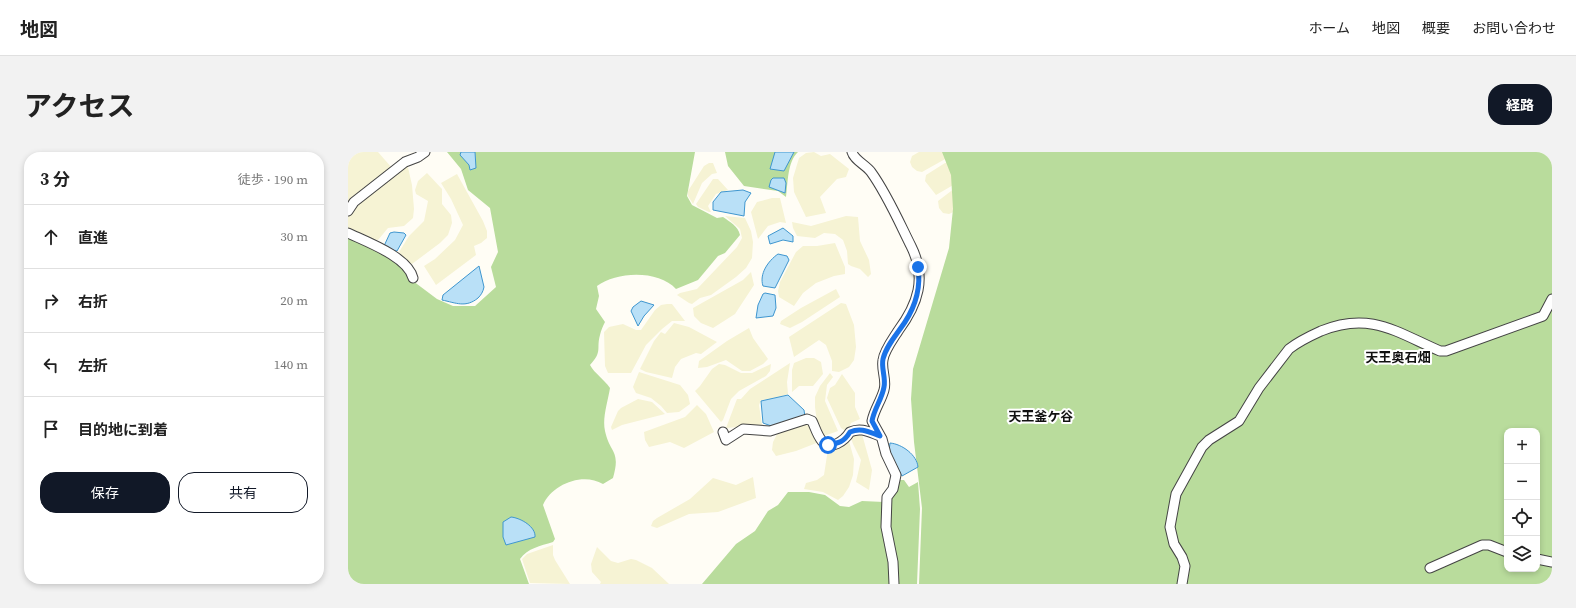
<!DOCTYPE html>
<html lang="ja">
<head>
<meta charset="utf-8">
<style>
  :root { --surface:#fff; --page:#f2f2f2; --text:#222; --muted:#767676; --line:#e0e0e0; --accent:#111827 }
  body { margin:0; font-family:"Source Serif 4","Noto Sans JP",serif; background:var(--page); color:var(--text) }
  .controls { position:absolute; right:12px; bottom:12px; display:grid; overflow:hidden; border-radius:8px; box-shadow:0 2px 6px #0003 }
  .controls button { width:36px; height:36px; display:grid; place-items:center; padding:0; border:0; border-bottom:1px solid var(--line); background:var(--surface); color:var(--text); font:20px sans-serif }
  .stop { position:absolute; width:12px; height:12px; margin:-9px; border:3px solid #1a73e8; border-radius:50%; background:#fff }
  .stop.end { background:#1a73e8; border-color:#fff; box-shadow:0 1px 4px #0008 }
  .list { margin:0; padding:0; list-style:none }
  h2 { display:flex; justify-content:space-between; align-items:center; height:52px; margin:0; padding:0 16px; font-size:17px }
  h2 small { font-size:13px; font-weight:400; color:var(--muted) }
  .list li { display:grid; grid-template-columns:26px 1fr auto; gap:12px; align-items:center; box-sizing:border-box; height:64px; padding:0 16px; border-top:1px solid var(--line) }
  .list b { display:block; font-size:15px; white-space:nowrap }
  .list em { font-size:13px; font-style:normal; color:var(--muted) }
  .actions { display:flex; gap:8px; padding:12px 16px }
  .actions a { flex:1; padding:9px 0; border:1px solid var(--accent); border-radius:16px; text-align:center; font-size:14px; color:var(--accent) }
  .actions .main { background:var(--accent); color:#fff }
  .icon { flex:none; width:22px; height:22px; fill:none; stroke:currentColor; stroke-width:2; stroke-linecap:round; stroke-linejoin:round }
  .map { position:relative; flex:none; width:1204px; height:432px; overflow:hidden; border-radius:16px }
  header { display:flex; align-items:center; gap:24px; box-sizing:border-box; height:56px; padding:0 20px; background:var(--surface); border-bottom:1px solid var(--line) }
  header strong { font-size:19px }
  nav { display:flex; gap:22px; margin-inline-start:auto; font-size:14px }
  .intro { display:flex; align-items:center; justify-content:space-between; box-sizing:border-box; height:96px; padding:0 24px }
  h1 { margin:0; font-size:28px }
  .button { padding:10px 18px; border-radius:16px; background:var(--accent); color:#fff; font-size:14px; font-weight:700 }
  main { display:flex; gap:24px; padding:0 24px }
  aside { flex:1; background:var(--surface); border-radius:16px; box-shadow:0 2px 6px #0003 }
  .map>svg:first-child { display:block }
  .farmland { fill:#f6f3d4 }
  .forest { fill:#b9dc9c; fill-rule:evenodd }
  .water { fill:#b9e0f7; stroke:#3f96cf }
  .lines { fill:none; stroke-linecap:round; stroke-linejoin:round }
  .minor-casing { stroke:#444; stroke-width:11 }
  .minor { stroke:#fff; stroke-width:9 }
  .route { stroke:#1a73e8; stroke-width:5 }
  .labels { text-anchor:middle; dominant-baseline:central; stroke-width:4; stroke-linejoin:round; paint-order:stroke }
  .neighbourhood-label { font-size:13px; font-weight:bold; fill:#111; stroke:#fff }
</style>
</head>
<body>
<header>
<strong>地図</strong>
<nav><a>ホーム</a><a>地図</a><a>概要</a><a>お問い合わせ</a></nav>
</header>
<div class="intro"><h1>アクセス</h1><a class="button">経路</a></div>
<main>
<aside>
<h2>3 分<small>徒歩 · 190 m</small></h2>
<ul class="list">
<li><svg class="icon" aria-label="ahead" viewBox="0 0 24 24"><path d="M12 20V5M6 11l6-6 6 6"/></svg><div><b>直進</b></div><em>30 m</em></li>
<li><svg class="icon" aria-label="right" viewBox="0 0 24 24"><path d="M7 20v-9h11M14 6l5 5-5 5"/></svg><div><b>右折</b></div><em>20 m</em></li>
<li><svg class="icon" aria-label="left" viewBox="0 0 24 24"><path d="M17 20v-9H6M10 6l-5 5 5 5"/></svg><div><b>左折</b></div><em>140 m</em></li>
<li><svg class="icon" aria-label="arrive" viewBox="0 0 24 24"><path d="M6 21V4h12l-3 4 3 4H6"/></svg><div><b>目的地に到着</b></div></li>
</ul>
<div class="actions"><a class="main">保存</a><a>共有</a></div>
</aside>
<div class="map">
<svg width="1204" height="432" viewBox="0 0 1204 432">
  <rect width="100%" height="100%" fill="#fffdf5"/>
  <path class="farmland" d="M0,0h30l14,16 -44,39z
    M466,0l7,4 9,-2 19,15 -3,8 -9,2 -17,18 6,16 -20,4 -12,-25 -1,-14 6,-20 7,-5z
    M571,0h26l2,6 -25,14 -5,-1 -5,-4 -2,-5 2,-6z
    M602,10l5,22 -19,11 -11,-14 1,-6 19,-12z
    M59,11l5,22 2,24 -1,9 -9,8 -16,2 -10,12 -10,-1 -20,-10v-14l9,-12z
    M361,11h4l4,10 -5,1 -10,9 -9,21 -5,-8v-5l16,-25z
    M79,21l15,16v15l9,11 1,8 -4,12 -8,8 -28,21 -6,-3 -7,-9 10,-16 15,-15 4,-20 -12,-7 -1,-4 3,-9z
    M109,22l26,47 4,10v7l-6,5 -7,3 2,9 -40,30 -12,-19 11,-7 20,-19 8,-15 -12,-26 -10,-16z
    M365,27h5l10,11 -12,4 -8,12 3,6h-2l-11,-5 -2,-3z
    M611,33l14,18 -24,11 -6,-1 -4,-5 -1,-7z
    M424,46h8l6,25 -6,-1 -12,4 -10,13 -7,-27 6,-10z
    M377,64l20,2 6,13 2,11 -1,16 -6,10 -10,9 -25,18 -11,3 -8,6 -3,-1 -12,-8 3,-2 17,-4 40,-42 5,-9 -2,-9z
    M498,64l12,1 2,24 9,19 2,14 -3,3 -8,-8 -9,-3 -3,-2 -1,-13 -4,-11 -8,-6 -11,-1 -9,5 -18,-2 -4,-8 -1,-6 19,4z
    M487,91l10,24v7l-11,2 -18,7 -13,10 -9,13 -15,-9 -1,-6 2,-9 16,-30 7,-6h14z
    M403,120l3,13 -19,29 -22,14 -12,-5 -7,-7 -1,-8 50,-28z
    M488,137l4,8 -38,25 -12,6 -10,-4 1,-3 20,-13z
    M493,151l5,1 8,21 2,22 -2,13 -5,7 -10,5 -7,-1v-10l-6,-16 -7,-5 -25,17 -5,-20z
    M319,152h5l13,17h-13l-10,8 -16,16 -15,28h-23l-3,-7 -1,-34 5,-5 14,-3 13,6h5l14,-20 6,-5z
    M326,171l15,4 28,15 -16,12 -5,-1 -15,6 -6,8 -3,11 -26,-6 -6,-3 14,-28 7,-9 4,2z
    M401,176l4,10 15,21 -5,5 -13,7h-8l-16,-11 -19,7 -9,1 1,-7 28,-20z
    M458,206h8l7,4 2,12 -10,12h-14l-7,6v-22l2,-7z
    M442,211l-3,19 1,12 -14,5 -13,1 -2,5 3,20 -36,3 11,-29h4l9,-10z
    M371,212l6,1 16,8h11l19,-9 -1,7 -4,5 -27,15 -8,8 -8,21 -2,2 -26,-31 5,-5 12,-17z
    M291,220l41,13 8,10 2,9 -11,8 -12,1 -6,-7 -10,-8 -15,-5 -3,-6z
    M482,221l3,4 -6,8 -2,16 13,30 -14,5 -3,-3 -4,-10 -2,-16v-10l5,-11z
    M494,222l13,19v14l5,12 -9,4 -2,5 -5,2 -3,-2 -14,-30 3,-10 5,-3z
    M290,247l14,3 13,12 -43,11 -10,5 -1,-3 7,-16 3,-3z
    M349,253l9,9 8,18 -30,16 -14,-6 -21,5 -4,-7 -1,-8 41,-15z
    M459,270l3,2 9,18 -23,9 -20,5 -4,-6 1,-8 5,-10z
    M506,282h8l10,36 -3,20 -13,-8 5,-22 -8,-16 -2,-6z
    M501,289l5,18 -1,16 -4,12 -6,9 -5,4 -15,-8 -19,-3 2,-6 11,-3 7,-5 4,-26z
    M405,325l3,21 -38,14 -29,2 -32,14 -6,-2 2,-5 4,-3 33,-19 23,-21 23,7z
    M205,393v10l2,5 15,24 -40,-1 -8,-24 5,-5z
    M249,395l14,14 7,2 13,-4 5,1 16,8 17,16h-69l1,-2 -9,-10 -1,-8z"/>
  <path class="forest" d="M99,0h248l-8,44 5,9 25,13 6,-1c7,5 15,9 17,18l-15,18 -7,3 -20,24 -22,9c-17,-19 -59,-18 -79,-3l2,10 -3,13 9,13c-2,4 -4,8 -5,13 -4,14 3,16 -10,30 5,9 14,14 20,23 -2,13 -8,30 -5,43 5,23 16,19 8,47l-10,6c-20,-12 -51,0 -60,21l12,34 -2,3c-13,4 -25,6 -33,17l9,25h-181v-349l46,21 19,25 24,18 16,7h22l21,-19 -5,-20 7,-15 -8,-44 -22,-18 -7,-21z
    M377,0h73c-11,10 -10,32 -12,45l-8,-6 -34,-5 -16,-20z
    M594,0h610v432h-633l3,-76 -8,-66 -3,-43 2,-30 36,-121 4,-39 -2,-34zM1159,279h30v138h-30z
    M550,328h6l5,7 9,-5 2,27 -3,75h-215l34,-40 19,-13 13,-20 10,-6 10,-13h21l16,3 15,11 9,1 13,-6 22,1z"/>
  <path class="water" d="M113,0h14l1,16 -6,2 -1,-5 -9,-10z
    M427,0h19l-10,19 -14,-2z
    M425,26h11l2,5 -1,10 -16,-6 2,-7z
    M395,38l8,3 -6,9 -1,14 -31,-6v-8l8,-10z
    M435,76l10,8v6l-10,-2 -13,4 -2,-8z
    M46,80l10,1 2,2 -9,16 -10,-2 -3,-3 6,-13z
    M430,102l9,2 2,4 -14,28 -12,-2c-4,-12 5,-25 15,-32z
    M131,114l5,21c-1,5 -3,8 -6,11 -12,10 -22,5 -36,2l1,-5z
    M417,141l10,2 1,13 -3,8 -17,2 2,-13 5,-11z
    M293,149l13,4 -10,11 -6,10 -7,-15 2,-4z
    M440,243l16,15 1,7 -31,10 -11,-4 -2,-22z
    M542,291c12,1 27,12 28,24l-16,9 -13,-25z
    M163,365c10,1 25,10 24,20l-29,8 -3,-8v-15z"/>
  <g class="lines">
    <g class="minor-casing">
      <path id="minor" d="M504,0c2,8 14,13 19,20 16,22 28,50 40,74 16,32 7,58 -13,85 -5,8 -14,20 -15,29 -2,10 4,20 1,30 -3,11 -10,20 -12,31l10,18 4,15 10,21 -3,14 -6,8 -1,30 7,35 1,22
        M0,59l6,-9 51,-40 13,-5 7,-5
        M0,81c19,9 60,24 65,45
        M375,280l3,8 17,-11 27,2 37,-12 5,2c3,6 5,14 10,20 8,11 23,-1 28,-9 11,-5 19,0 30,4
        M1189,407l15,3
        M1082,416l52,-23h7l18,7
        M834,432l3,-18 -3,-9 -8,-13 -4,-17 6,-33 26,-47 7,-7 30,-19 20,-33 30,-39c10,-8 21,-13 32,-18 49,-20 75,1 119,20h6l97,-35 9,-17"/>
    </g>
    <use href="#minor" class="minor"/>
  </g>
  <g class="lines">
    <path class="route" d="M480,293c11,-2 16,-3 22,-13 11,-5 19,0 30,4l-8,-15c2,-12 10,-22 12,-34 2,-9 -3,-19 -1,-28 3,-13 14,-25 22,-37 11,-17 16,-35 13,-55"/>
  </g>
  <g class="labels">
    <g class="neighbourhood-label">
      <text x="1050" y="205">天王奥石畑</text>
      <text x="693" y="264">天王釜ケ谷</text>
    </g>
  </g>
</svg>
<div class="controls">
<button>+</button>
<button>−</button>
<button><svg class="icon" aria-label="locate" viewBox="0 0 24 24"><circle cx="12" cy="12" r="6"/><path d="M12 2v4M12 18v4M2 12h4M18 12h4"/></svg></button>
<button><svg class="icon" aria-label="layers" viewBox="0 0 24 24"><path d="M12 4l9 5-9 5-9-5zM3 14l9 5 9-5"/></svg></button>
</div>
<div class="stop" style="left:480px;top:293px"></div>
<div class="stop end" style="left:570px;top:115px"></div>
</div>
</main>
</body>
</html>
